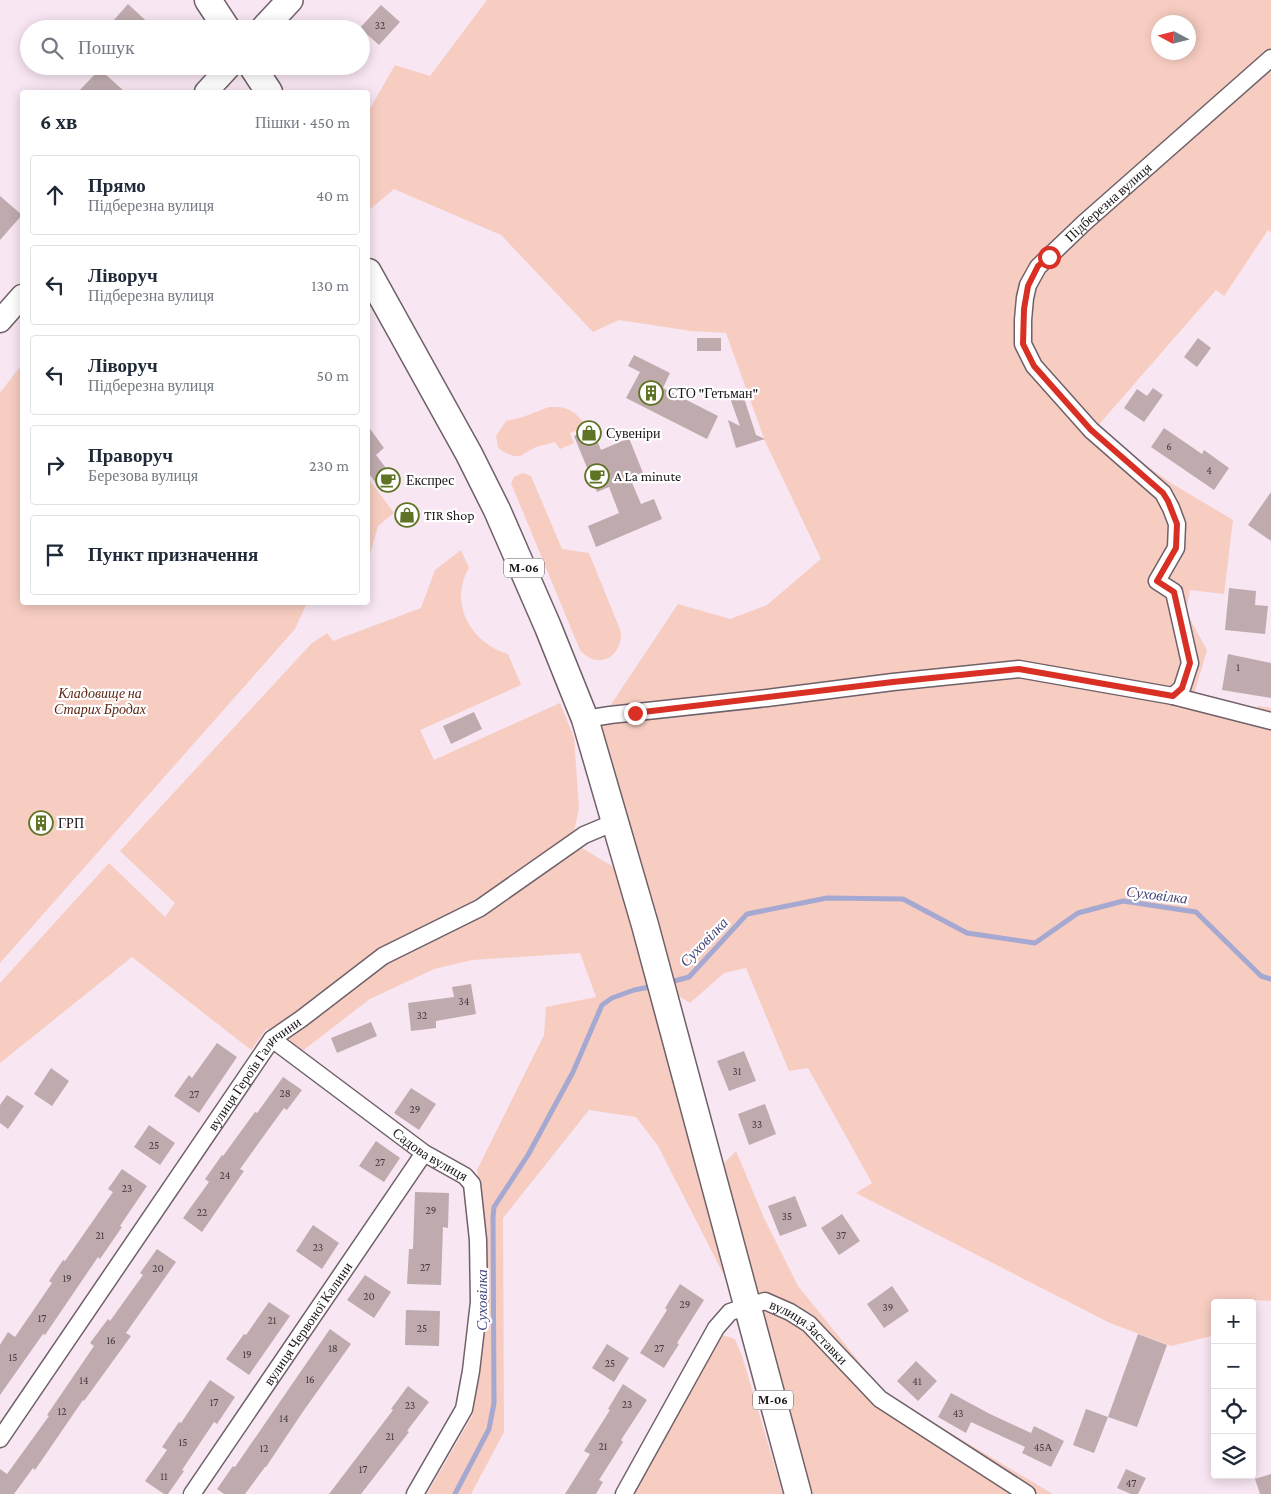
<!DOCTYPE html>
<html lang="uk">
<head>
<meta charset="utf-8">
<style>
  :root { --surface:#fff; --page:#f6f6f7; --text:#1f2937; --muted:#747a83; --line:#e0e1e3 }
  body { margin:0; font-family:"Crimson Pro",serif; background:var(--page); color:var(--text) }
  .controls { position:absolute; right:15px; bottom:15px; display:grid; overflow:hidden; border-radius:5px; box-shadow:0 2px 12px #0003 }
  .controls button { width:45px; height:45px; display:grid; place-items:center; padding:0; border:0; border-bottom:1px solid var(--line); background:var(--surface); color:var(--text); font:25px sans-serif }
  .compass { position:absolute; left:1151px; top:15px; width:45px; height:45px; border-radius:50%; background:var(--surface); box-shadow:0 2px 12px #0003; rotate:277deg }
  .stop { position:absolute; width:15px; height:15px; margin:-11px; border:4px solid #d93025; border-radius:50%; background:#fff }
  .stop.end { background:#d93025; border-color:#fff; box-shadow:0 1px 5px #0008 }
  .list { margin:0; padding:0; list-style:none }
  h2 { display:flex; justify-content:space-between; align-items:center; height:65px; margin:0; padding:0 20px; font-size:21px }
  h2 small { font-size:16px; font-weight:400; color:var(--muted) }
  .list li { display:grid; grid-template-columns:32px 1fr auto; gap:15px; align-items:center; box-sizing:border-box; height:80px; margin:0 10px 10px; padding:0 10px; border:1px solid var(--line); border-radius:5px }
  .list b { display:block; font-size:19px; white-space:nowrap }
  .list p { margin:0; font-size:16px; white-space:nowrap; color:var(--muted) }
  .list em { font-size:16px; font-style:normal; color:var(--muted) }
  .icon { flex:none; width:28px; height:28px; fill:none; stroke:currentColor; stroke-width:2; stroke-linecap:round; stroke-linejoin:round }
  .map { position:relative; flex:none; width:1271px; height:1494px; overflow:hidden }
  .search { position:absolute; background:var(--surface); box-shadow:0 2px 12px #0003; left:20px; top:20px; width:350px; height:55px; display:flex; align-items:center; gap:12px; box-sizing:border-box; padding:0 18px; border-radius:28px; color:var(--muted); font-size:19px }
  .panel { position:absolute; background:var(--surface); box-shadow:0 2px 12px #0003; left:20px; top:90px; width:350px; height:515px; border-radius:5px }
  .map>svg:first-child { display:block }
  .green { fill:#f7cdc1; fill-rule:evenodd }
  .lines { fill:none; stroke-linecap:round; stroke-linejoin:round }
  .stream { stroke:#a5a8d0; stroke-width:5 }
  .building { fill:#bfabae }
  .minor-casing { stroke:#6f6069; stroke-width:19 }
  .secondary-casing { stroke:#6f6069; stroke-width:25 }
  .primary-casing { stroke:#6f6069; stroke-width:28 }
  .trunk-casing { stroke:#6f6069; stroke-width:29 }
  .minor { stroke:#fff; stroke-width:16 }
  .secondary { stroke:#fff; stroke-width:22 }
  .primary { stroke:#fff; stroke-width:25 }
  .trunk { stroke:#fff; stroke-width:26 }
  .route { stroke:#d93025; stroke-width:6 }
  .labels { text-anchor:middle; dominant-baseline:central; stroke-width:4.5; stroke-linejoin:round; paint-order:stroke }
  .number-label { font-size:11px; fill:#433a3e }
  .shield { fill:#fff; stroke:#5f5a5d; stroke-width:1 }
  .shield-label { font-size:12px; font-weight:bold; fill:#1a1418 }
  .street-label { font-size:14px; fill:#1a1418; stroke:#fff }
  .poi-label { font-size:14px; fill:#1a1418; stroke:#fff; text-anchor:start }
  .park-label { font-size:14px; font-style:italic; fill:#5d2514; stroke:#fff }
  .water-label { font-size:15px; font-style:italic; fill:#47477d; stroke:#fff }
</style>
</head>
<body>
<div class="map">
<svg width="1271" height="1494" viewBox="0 0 1271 1494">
  <rect width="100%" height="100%" fill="#f8e6f2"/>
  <path class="green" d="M487,0h784v232l-3,-2 -44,66 -8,-6 -121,139 76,54 62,37 -9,74 -34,-4 -4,22 21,38 -14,48 63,14 2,-6 13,2v593l-16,-1 -3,6v-3h-37v32l-44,11 -61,-23 -254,-130 16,-10 -64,-115 -19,3 -43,-103 -22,5 -34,30 -13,-8 -58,-200 -19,-74 78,-117 52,15 37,-14 54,-46 -56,-118 -39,-108 -35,-2 -72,-11 -26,12 -92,-97 -107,-46 -26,22v-99l27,-47 35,11zM1158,22h30v30h-30z
    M22,364v238l285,1 -12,26 -295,334v-570z
    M549,407c20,-1 25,4 38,19l-17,7 4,10 -14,6 -5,-7 -19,5 -16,9h-7l-11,-5 -4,-4 -2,-11 10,-15 17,-4z
    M523,473l8,3 31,73 27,4 32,79c1,25 -23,39 -41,18l-69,-167 3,-6z
    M368,478l26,35 -16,13 -10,35z
    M461,550l8,18c-21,35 2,75 39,86l13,31 -101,45 14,30 126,-57 14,34 5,71 -7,34 45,27 112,416 -71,-139 -22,-29 -47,-7 -86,108 1,214 -33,62h-44l45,-78 4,-20 7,-53 1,-26 -3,-125 -4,-22 67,-135 2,-28 50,-10 -16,-44 -108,7 -38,9 -64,30 -73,56 -30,-27 -16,22 -119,-93 -132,106v-80l109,-120 56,54 10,-14 -55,-52 191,-207 16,-11 6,8 88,-33 14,-38z
    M736,1151l28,67 34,68 87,108 168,100h-240l-92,-328z
    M719,1334l16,5 7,17 41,138h-159z"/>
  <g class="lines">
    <path class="stream" d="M667,983l22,-6 58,-63 80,-16 76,1 64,34 68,10 43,-30 45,-12 73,11 65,64 10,3
      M455,1494l34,-65 5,-26 -1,-186 1,-10 34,-52 45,-83 29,-67 10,-7 22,-8 20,-4"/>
  </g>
  <path class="building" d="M128,4l27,25h-49z
    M381,5l19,17 -21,23 -19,-17z
    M100,69l4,4 21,19h-47z
    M0,196l22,19 -22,25z
    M697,338h24v13h-24z
    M1198,338l13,10 -14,19 -13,-10z
    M634,355l36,18 -7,15 55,28 -11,23 -81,-41 14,-26 -12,-6z
    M1153,388l10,7 -19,27 -20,-14 13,-19 10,7z
    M743,395l13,40 9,4 -29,9 -8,-28 12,6 -10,-28z
    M368,426l16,22 -8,7 20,26 -14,11 -14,-20z
    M592,428l9,22 28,-12 14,35 -13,5 11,26 13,-5 8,20 -66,28 -8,-21 31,-13 -10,-26 -12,5 -23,-56z
    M1164,428l38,26 2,-4 25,18 -15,22 -63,-43z
    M1271,492v49l-23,-16z
    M1229,588l27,3 -1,14 13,1 -3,28 -40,-4z
    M1228,654l43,9v35l-49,-8z
    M474,712l8,17 -31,15 -8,-18z
    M471,984l5,30 -40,7v7l-25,3 -3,-28 46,-6 -2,-10z
    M371,1022l6,14 -40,17 -6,-15z
    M217,1043l20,14 -38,56 -25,-17 15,-21 3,3z
    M744,1051l12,30 -27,10 -12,-30z
    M51,1068l18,13 -17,25 -18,-12z
    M283,1077l19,13 -15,20 -3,-2 -44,61 4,2 -42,61 -19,-14 26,-36 -4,-3 17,-24 1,1 32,-44 2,1z
    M411,1088l25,16 -17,26 -25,-17z
    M7,1095l17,11 -16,23 -8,-6v-18z
    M765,1104l11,30 -27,11 -11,-31z
    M149,1125l26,18 -15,22 -26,-18z
    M376,1141l24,17 -16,24 -25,-16z
    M122,1169l25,17 -27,40 2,1 -22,32 -2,-2 -53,78 -2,-1 -43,61v-50l8,-13 7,5 37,-54 -3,-2 14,-21 2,1 48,-69 -5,-3z
    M415,1192l34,1 -1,35 -5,-1 -2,58 -34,-1 2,-35h4z
    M795,1196l12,30 -27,10 -12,-30z
    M842,1214l18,27 -21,14 -18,-27z
    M313,1225l26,18 -17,26 -26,-18z
    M157,1249l19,13 -50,71 5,3 -47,65 -1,-1 -48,70 -2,-2 -19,26h-14v-25l7,5 42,-58 -2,-1 47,-69 -4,-3 18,-24 2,2 33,-46 -3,-2z
    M365,1275l26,17 -17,26 -27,-18z
    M680,1284l24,16 -27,43 2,1 -15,24 -24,-15 27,-43 -2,-2z
    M892,1286l17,25 -25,17 -17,-24z
    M269,1302l21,14 -41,59 -23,-16 18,-25 2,1z
    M406,1310l34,1 -1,35 -34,-1z
    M330,1329l21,15 -49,69 -36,54h-1l-20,27h-21l-7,-5 16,-23 2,1z
    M1138,1334l29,11 -30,82 -29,-10z
    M607,1344l22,14 -15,24 -22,-14z
    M916,1361l21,20 -19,20 -21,-20z
    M210,1380l25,17 -18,27 -3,-2 -32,48 2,1 -16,23h-4l-19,-13 22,-31 -5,-3 17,-25 2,1z
    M623,1384l24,16 -26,40 2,2 -24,38 4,2 -7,12h-31l25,-40 -6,-3 26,-41 -2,-1z
    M408,1386l21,16 -22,29 2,1 -48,62h-32l64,-84 -2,-1z
    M951,1393l39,21 41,19 3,-7 30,15 -13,26 -29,-14 3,-6 -54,-25 -5,11 -28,-16z
    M1086,1409l22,8 -14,36 -21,-8z
    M1126,1469l20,9 -8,16h-7l-14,-6z
    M1271,1474v20h-11l-5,-15z"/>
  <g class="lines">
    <g class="minor-casing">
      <g id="minor">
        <path id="s1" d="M1173,696l9,-8 8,-25 -16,-71 -17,-11 19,-33 1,-24 -6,-16 -8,-15 -72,-63 -57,-64 -11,-22v-24l2,-22 3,-13 10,-18 46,-44 187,-165"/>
        <path d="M585,719l25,-4 157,-17 126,-16 126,-13 154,27 98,25"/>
        <path id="s2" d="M272,1039l152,114 41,23 7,8 6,56 1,62 -8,69 -7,38 -49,85"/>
        <path id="s3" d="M0,1439l272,-400 29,-20 82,-63 97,-48 104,-73 31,-13"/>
        <path id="s4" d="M192,1494l232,-341"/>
        <path id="s5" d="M624,1494l92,-166 14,-16 35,-11 25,11 19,12 71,75 147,95"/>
      </g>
    </g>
    <g class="secondary-casing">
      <path id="secondary" d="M206,92l24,-26
        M0,321l22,-25"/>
    </g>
    <g class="primary-casing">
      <path id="primary" d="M263,29l27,-29"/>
    </g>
    <g class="trunk-casing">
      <path id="trunk" d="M208,0l19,29
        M252,66l17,26
        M368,272l101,182 28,56 51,117 37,92 60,206 153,569"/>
    </g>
    <use href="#minor" class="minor"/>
    <use href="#secondary" class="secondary"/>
    <use href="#primary" class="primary"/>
    <use href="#trunk" class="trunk"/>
  </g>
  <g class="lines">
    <path class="route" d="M635,713l258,-31 126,-13 154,27 9,-8 8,-25 -16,-71 -17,-11 19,-33 1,-24 -9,-23 -5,-8 -72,-63 -57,-64 -11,-22 1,-35 4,-23 10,-20 11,-9"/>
  </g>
  <defs>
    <g id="building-ring" transform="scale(1.25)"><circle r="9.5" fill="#fff" stroke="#5e7323" stroke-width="1.5"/><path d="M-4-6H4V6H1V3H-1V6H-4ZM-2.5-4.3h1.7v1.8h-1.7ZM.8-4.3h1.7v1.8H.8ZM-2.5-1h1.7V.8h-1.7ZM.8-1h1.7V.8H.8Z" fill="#5e7323"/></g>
    <g id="shop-ring" transform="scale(1.25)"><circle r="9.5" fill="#fff" stroke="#5e7323" stroke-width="1.5"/><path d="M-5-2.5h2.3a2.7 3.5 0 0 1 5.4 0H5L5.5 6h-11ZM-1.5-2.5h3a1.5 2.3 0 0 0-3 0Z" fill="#5e7323"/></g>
    <g id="cafe-ring" transform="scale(1.25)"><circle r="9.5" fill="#fff" stroke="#5e7323" stroke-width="1.5"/><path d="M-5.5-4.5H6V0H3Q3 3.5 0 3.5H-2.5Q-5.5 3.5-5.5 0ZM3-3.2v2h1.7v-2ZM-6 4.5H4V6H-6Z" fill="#5e7323"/></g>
  </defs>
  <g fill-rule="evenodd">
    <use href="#building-ring" x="651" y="393"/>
    <use href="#shop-ring" x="589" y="433"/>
    <use href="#cafe-ring" x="597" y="476"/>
    <use href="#cafe-ring" x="388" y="480"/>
    <use href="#shop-ring" x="407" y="515"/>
    <use href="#building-ring" x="41" y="823"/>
  </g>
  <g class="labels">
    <g class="number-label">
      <text x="380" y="25">32</text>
      <text x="1169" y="446">6</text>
      <text x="1209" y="470">4</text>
      <text x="1238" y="667">1</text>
      <text x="464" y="1001">34</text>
      <text x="422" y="1015">32</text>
      <text x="737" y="1071">31</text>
      <text x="285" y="1093">28</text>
      <text x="194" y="1094">27</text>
      <text x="415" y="1109">29</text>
      <text x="757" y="1124">33</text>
      <text x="154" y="1145">25</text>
      <text x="380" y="1162">27</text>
      <text x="225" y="1175">24</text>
      <text x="127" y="1188">23</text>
      <text x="431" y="1210">29</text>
      <text x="202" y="1212">22</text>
      <text x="787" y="1216">35</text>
      <text x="100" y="1235">21</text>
      <text x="841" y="1235">37</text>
      <text x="318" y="1247">23</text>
      <text x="425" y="1267">27</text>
      <text x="158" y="1268">20</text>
      <text x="67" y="1278">19</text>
      <text x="369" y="1296">20</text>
      <text x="685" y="1304">29</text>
      <text x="888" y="1307">39</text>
      <text x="42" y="1318">17</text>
      <text x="272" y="1320">21</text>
      <text x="422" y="1328">25</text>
      <text x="111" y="1340">16</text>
      <text x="333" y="1348">18</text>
      <text x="659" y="1348">27</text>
      <text x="247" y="1354">19</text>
      <text x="13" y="1357">15</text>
      <text x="610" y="1363">25</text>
      <text x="310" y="1379">16</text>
      <text x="84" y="1380">14</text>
      <text x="917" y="1381">41</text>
      <text x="214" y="1402">17</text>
      <text x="627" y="1404">23</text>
      <text x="410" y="1405">23</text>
      <text x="62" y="1411">12</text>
      <text x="958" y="1413">43</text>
      <text x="284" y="1418">14</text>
      <text x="390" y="1436">21</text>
      <text x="183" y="1442">15</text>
      <text x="603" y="1446">21</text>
      <text x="1043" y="1447">45А</text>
      <text x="264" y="1448">12</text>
      <text x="363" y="1469">17</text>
      <text x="164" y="1476">11</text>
      <text x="1131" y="1483">47</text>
    </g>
    <g class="shield">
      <rect x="504" y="558.5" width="40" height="19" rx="4"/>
      <rect x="753" y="1390.5" width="40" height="19" rx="4"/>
    </g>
    <g class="shield-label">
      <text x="524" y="568">М-06</text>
      <text x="773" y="1400">М-06</text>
    </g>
    <g class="street-label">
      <text stroke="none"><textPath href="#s1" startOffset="609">Підберезна вулиця</textPath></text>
      <text stroke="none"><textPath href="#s3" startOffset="446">вулиця Героїв Галичини</textPath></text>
      <text stroke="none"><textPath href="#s2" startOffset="196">Садова вулиця</textPath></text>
      <text stroke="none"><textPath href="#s4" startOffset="206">вулиця Червоної Калини</textPath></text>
      <text stroke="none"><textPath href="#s5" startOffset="302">вулиця Заставки</textPath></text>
    </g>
    <g class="poi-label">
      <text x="668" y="393">СТО "Гетьман"</text>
      <text x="606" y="433">Сувеніри</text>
      <text x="614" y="476">A La minute</text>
      <text x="406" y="480">Експрес</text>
      <text x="424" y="515">TIR Shop</text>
      <text x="58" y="823">ГРП</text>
    </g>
    <g class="park-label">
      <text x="100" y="693">Кладовище на<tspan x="100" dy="16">Старих Бродах</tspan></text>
    </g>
    <g class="water-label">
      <text transform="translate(1157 895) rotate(7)">Суховілка</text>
      <text transform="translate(704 942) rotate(-46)">Суховілка</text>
      <text transform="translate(482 1300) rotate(-90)">Суховілка</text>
    </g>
  </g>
</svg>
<div class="controls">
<button>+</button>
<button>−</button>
<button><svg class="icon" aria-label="locate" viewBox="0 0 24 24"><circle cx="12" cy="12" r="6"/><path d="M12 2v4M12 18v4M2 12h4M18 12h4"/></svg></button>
<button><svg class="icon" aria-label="layers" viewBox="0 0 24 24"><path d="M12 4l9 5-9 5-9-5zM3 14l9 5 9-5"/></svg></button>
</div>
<svg class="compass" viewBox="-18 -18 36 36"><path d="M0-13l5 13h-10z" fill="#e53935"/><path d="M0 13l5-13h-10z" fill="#747a83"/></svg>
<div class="stop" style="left:1049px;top:257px"></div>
<div class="stop end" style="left:635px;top:713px"></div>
<div class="search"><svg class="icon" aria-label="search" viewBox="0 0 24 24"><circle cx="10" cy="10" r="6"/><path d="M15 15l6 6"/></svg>Пошук</div>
<section class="panel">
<h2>6 хв<small>Пішки · 450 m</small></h2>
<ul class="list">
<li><svg class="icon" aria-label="ahead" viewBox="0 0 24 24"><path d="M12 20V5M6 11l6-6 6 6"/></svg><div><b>Прямо</b><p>Підберезна вулиця</p></div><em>40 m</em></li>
<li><svg class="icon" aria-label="left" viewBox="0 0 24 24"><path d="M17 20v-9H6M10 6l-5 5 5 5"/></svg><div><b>Ліворуч</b><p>Підберезна вулиця</p></div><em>130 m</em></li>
<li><svg class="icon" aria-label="left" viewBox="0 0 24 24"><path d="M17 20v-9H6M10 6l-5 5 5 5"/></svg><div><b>Ліворуч</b><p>Підберезна вулиця</p></div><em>50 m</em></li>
<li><svg class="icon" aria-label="right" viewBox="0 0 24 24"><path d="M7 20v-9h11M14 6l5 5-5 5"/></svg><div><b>Праворуч</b><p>Березова вулиця</p></div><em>230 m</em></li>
<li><svg class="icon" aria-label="arrive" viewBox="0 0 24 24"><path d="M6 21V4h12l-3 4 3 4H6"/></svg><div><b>Пункт призначення</b></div></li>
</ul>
</section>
</div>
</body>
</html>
